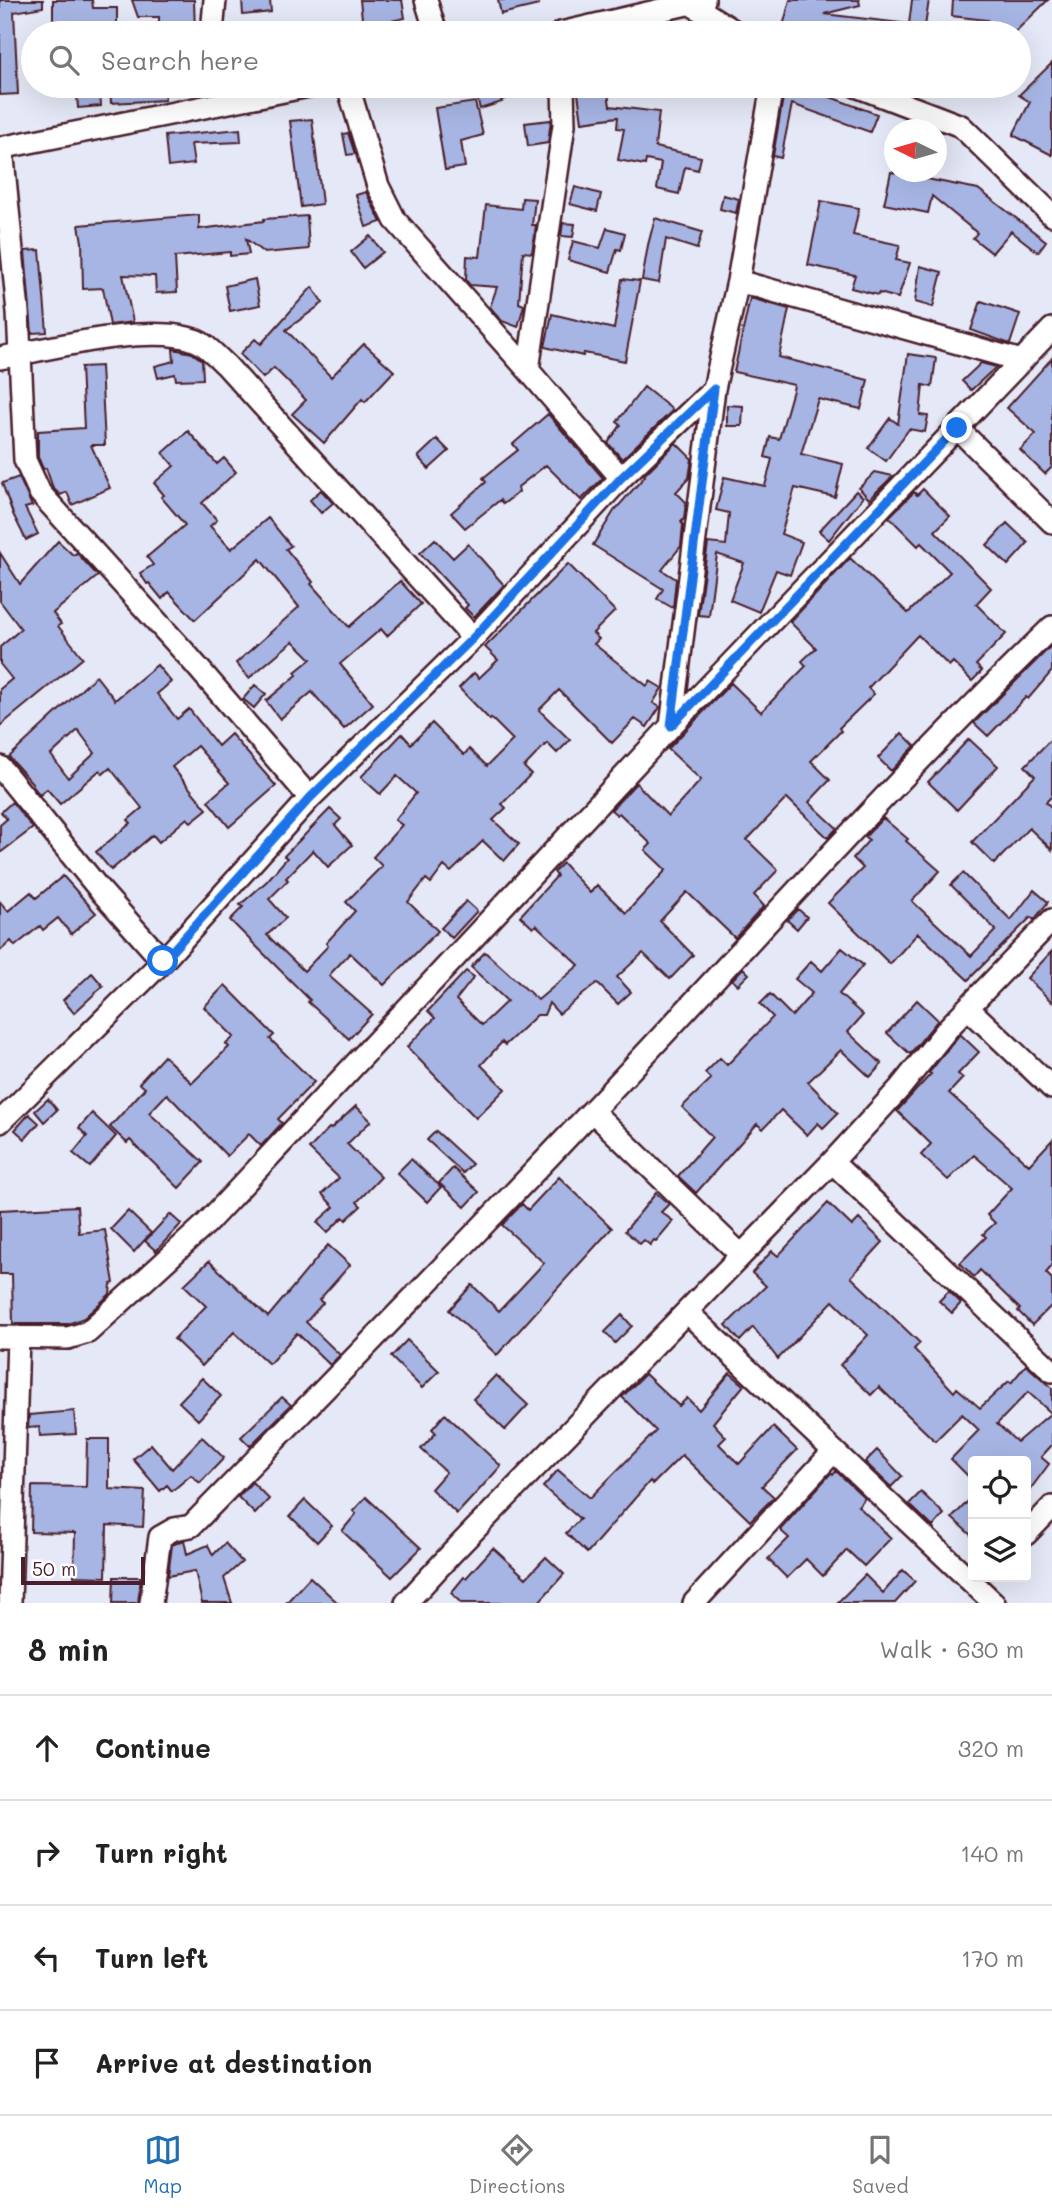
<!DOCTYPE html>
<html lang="en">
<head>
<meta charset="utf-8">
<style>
  :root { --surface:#fff; --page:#f2f2f2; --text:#222; --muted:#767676; --line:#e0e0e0; --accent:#1f6fb2 }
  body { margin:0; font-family:Mali,sans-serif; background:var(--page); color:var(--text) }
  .controls { position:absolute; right:21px; bottom:21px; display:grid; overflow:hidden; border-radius:7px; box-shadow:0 7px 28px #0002 }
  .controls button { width:63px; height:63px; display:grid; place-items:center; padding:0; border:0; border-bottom:2px solid var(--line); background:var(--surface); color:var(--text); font:35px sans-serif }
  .compass { position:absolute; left:884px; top:119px; width:63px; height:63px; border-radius:50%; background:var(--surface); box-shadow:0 7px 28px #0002; rotate:275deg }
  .scale { position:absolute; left:21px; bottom:18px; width:124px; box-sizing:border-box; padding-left:7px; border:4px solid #4a1f2b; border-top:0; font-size:19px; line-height:24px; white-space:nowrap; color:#4a1f2b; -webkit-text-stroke:5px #fff; paint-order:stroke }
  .stop { position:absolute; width:21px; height:21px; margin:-16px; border:5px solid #1a73e8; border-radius:50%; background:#fff }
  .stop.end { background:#1a73e8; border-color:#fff; box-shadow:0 2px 7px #0008 }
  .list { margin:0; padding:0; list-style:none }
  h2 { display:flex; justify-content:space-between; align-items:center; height:91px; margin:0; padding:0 28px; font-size:30px }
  h2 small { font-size:23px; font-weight:400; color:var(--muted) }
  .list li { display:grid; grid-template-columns:46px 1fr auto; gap:21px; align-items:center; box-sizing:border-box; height:105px; padding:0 28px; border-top:2px solid var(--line) }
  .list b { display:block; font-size:26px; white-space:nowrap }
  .list em { font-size:23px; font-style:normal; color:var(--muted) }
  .icon { flex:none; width:38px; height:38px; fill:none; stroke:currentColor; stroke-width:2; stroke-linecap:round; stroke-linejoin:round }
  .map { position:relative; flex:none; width:1052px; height:1603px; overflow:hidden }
  .search { position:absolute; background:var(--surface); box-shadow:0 7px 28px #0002; left:21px; right:21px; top:21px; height:77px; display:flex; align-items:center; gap:18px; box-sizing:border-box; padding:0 24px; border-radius:38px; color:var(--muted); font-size:26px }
  .sheet { height:511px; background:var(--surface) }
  nav { display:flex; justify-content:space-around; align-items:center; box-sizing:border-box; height:98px; border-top:2px solid var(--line); background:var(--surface); font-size:19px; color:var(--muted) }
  nav a { display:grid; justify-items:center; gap:4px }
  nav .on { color:var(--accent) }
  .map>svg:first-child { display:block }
  .building { fill:#a7b5e4; stroke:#4a1f2b; stroke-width:2; fill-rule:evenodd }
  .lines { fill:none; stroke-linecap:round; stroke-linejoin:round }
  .minor-casing { stroke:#4a1f2b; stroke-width:26 }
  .minor { stroke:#fff; stroke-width:21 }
  .route { stroke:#1a73e8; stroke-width:9 }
</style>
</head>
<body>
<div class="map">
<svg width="1052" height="1603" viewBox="0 0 1052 1603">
  <rect width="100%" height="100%" fill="#e5e9f7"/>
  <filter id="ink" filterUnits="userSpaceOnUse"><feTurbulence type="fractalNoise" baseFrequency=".0143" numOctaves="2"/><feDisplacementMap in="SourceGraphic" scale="14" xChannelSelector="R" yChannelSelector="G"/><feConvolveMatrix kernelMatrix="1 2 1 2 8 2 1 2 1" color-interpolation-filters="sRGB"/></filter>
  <g filter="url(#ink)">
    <path class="building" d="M0,0h43v7l-29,5 4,82 -18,1z
      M53,0h39l1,8h24v22l-64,3z
      M132,0h62l1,33h-36v-16h-21z
      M242,0h28l1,12 -28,3z
      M360,0h42l3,18 -42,9z
      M498,0h41v5l-38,9z
      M790,0h69l1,5 -36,9 85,10 3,-24h17l-5,33h-112l-29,-7z
      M953,0h95l-34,33h-34l7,-13 -35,-4z
      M1052,63v92l-39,-20 17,-33 -11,-7z
      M110,86h55v14l-54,3z
      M474,86h64l1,4 -38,10 1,2 -22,7z
      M577,86h30l3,20 49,6 -4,35 46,10 -3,13 -13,-3 -6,27 -22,-5 4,-26 -15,-3 -1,5 -27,-5 6,-31 -7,-1 1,-11 -36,5z
      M785,86h15l77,28 -7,18 -78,-28 -11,54 -8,-2z
      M100,92l1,14 -23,2 -1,-14z
      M475,102l8,33 -22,6 4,26 -20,3 -10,-62z
      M312,119l10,85 -21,3 -11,-86z
      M551,120l-3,23 -20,3 -3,-23z
      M240,129l1,13 -50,2 3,20 -26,3 -3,-31z
      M348,133l7,21 -8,1 -4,-21z
      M891,172l87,17 68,52 -8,11 -27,-21 -19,22 -19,-15 4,-5 -45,-37 -4,17 -44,-9z
      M575,187l26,7 -4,17 -27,-7z
      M366,192l15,30 -15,5 -10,-32z
      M723,195l16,4 -3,14 -16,-4z
      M522,198l13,1 -3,26h4l-4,28 -9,-1 -4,51 5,2 -6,22 -16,-6 -12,-14 7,-20 -27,-2 -4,-5 1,-24 13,1 6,-52 35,4z
      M821,201l38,7 -6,27 47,10 -4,15 14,3 -12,35 -19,-5 -1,2 -27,-7 4,-13 -47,-10z
      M199,215v14l65,-8v-2l43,-3 2,33 -45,4 -18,-14 3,15 -19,2v-4l-55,5 2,35 -21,1 -1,-17 -32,-1 10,47 -23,3 -7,-37 -20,1 -1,-47 -3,-17z
      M655,218l47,14 -5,17 -31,-10 -7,44 -17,-3 6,-35z
      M563,223l12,1 -2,13 -12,-1z
      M607,228l18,5 -4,17 -4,-1 -7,23 -42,-12 5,-19 27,7z
      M370,236l13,16 -20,16 -12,-16z
      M40,250l7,82 -15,1 -7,-82z
      M920,266l22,6 -9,35 -18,-5z
      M255,279l5,26 -30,6 -5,-25z
      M622,279l18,2 -15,80 -41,-8 -1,3 -38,-9 7,-33 62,15z
      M312,287l11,16 -37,27 45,47 33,-33 30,27 -29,31 -3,-3 -38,44 -32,-29 14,-14 -32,-32 -11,10 -23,-24 15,-15 6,5z
      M750,298l39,11 -10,48 89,23 -7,29 -43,-10 -17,55 42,10 -8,33 -40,-9 -14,46 21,8 -12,33 -14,-5 -17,42 -29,-12 14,-37 -27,-9 -8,62 -11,-1 10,-72 18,2 3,-32 -13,-3 8,-33 41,9 7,-27 -7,-2 5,-20 9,2 14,-49 1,-5 -60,-13z
      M981,301l39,13 -10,30 -39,-14z
      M173,349l19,4 10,7 1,19 -27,1 -1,-6 -17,4 -3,-12 19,-5z
      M908,354l28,4 -4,29 -9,-2 -3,30 8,1 -3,16 -16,-3 -23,32 -18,-13 22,-30 8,6z
      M1052,358v109l-7,7 -25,-24 16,-16 -29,-26z
      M981,363l15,4 -25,23 -9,-9z
      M101,366l4,79h-14l19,43 -38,17 -5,-13 -7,3 -7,-7 -7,-20 -3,1 -5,-12v-26l46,-3 -3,-61z
      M644,387l29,23 -51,49 -14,-16 13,-18 -4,-3z
      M727,405l16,1 -1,20h-15z
      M548,414l55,64 -22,22 -35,-35 -28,22 1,5 -16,12 -3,-4 -35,28 -14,-15 35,-31 -3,-4 35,-28 -5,-6z
      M188,431l29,33 7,-6 12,14 -34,31 15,17 -7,6 21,23 37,-31 23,28 -5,3 27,33 -2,2 38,43 51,-46 21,23 -34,32 -6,-7 -41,35 33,40 -29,25 -32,-37 -32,27 -14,-18 31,-26 -2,-3 16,-13 -18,-18 -44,37 -13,-15 63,-56 -39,-48 -65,61 -26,-28 -7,7 -13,-16 -2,1 -7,-11 13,-8 -6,-8 38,-32 -24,-28 3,-2 -10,-12 20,-17 -11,-13z
      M437,439l12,12 -20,18 -11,-12z
      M676,443l16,16 -3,19 -13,14 10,10 -2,17 -3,3 2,3 -2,21 -19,24 14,9 -3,29 -16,-9 6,-10 -70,-44 21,-34 31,-35 -1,-1z
      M875,472l18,4 -24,23 -10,-11z
      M19,477l13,29 -7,2 13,26 -12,6 -13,-26 -11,-31z
      M923,489l27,27 -15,15 56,57 -15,16 30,30 -30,31 6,6 -10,10 -19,-19 -4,4 -31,-31 -50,53 6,6 -35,34 2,3 -30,30 19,19 -21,22 28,26 -9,10 -41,-40 -40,42 31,30 -24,25 10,11 -29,32 -48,-46 -27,29 33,34 -23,24 -27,-26 -26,24 14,15 -13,12 -21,-21 -38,31 -10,-11 -5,12h-7l-32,30 -3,-3 -21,23 24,24 -29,29 -69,-71 28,-29 -7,-7 38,-40 8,6 -18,23 26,25 25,-24 -36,-34 14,-15 53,48 41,-35 -43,-40 -3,3 -13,-12 37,-40 -3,-4 9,-9 27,30 7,-8 29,28 40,-43 -21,-20 6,-6 -32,-31 -2,2 -6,-5 25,-27 32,33 33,-36 -33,-31 63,-66 30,29 45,-46 -4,-5 14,-13 -26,-26 60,-64 58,55 42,-41 -29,-29 -3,3 -29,-29 25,-25 3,3z
      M321,490l12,13 -12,10 -11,-13z
      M856,491l7,6 -34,43 -10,-9z
      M1007,523l21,20 -20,22 -21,-20z
      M435,539l18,19 15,-14 36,41 -30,32 -9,-9 3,-3 -48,-52z
      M58,541l15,14 4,-2 21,23 -45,37 8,11 -3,2 25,32 -83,68v-37l12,-10 -12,-15v-17l21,-18 -21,-28v-48l20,31z
      M568,564l47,47 -22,22 6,6 -5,5 53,42 3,-5 12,7 -9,15 7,4 -13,20 -12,-8 -23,24 -53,-53 -20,20 31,30 -13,13 -10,-10 -23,24 7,7 -29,30 4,4 -13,12 26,24 -15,17 -21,-20 -32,31 -7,-6 -13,17 -5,-4 -18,23 30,29 -54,54 -34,-32 -17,18 -4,5 43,38 -23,25 -41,-37 2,-2 -80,-80 13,-13 -3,-2 27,-24 20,-23 -3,-2 46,-47 11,10 -6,6 17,20 -24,22 -15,-17 -27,28 2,2 -19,19 17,19 -19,17 37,36 24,-25 -2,-3 29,-32 -9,-9 36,-36 -9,-9 29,-32 -7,-5 21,-27 -19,-17 -17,18 -19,-17 41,-43 9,10 21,-21 32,32 5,-6 18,17 26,-26 -22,-22 -1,2 -31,-32 15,-15 5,5 19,-18 -13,-13z
      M1052,645v26l-24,28 -2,-2 -38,39 -14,-13z
      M157,665l14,17 -14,12 20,25 12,-10 29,37 13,-12 45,52 -47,41 -21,-26 21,-18 -32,-37 -25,21 35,42 -16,13 -4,-4 -28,24 -6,-7 -42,35 -15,-18 35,-29 -3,-3 14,-12 -32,-40 -7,6 -3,-4 -40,34 -13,-15 -7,6 -8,-10 1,-1 -24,-27 87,-81 19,24zM78,730l17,23 -27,25 -17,-23z
      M255,685l11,9 -12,14 -11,-9z
      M902,733l13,13 -24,25 -13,-13z
      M1052,738v58l-6,6 6,6v42l-23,-22 -35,36 -22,-22 63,-66 -10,-10z
      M969,739l29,27 -41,44 -29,-28z
      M12,802l21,26 -33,25v-28l7,-6 -6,-7z
      M883,818l25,21 -2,2 34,30 -28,30 59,55 25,-26 -45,-45 12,-12 48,47 23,-30 14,12 -14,18 -3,-3 -63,63 -50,-47 -28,31 -62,-61 35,-35 -10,-10 16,-18 -4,-3z
      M63,876l33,37 -25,21 -13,-16 -15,12 -3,-4 -25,20 -4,-5 -11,10v-49l8,9 23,-19 5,6z
      M466,901l11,10 -25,27 -11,-10z
      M798,909l9,8 -10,12 -10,-9z
      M842,948l21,17 -24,29 24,21 -15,17 34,32 -12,13 -29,-27 -33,32 30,31 -15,15 -5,-5 -11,12 -26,-25 -18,19 -6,-5 -61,69 -18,-17 34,-39 -30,-30 29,-28 -6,-6 15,-15 7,7 46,-48 -13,-13 10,-10 22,22 20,-23 -17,-14 16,-18 11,10z
      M1052,951v51l-25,-24z
      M743,968l6,6 -11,11 -6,-5z
      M92,973l11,13 -29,27 -11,-13z
      M225,985l49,50 -4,4 44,43 -36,37 4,4 -21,23 -12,-12 -22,22 -60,-62 -18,19 54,49 -24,26 -49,-48 -3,3 -17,-16 35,-39 -6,-5 25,-27 28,27 37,-36 -3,-3 8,-7 -30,-30z
      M917,1000l21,20 -28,34 -23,-21z
      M960,1034l19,18 -21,22 5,4 -14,15 80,72 23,-25v126l-6,7 6,6v26l-20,20 -14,-14 2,-2 -40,-39 -6,7 -14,-14 26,-26 -3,-3 12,-11 -8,-8 25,-27 -38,-33 -26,25 -27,-25 10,-11 -34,-33 34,-37 -2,-1z
      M48,1099l9,11 -13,12 -9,-11z
      M356,1106l15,15 -24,23 34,33 -24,25 4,4 -15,14 -3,-3 -16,16 -10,-11 17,-15 -12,-13 17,-16 -30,-29 20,-21 2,1z
      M92,1113l24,23 -26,31 -17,-14 14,-17 -8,-8z
      M29,1114l10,9 -14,16 -10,-9z
      M436,1131l36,33 -9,9 -36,-33z
      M411,1159l30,28 -14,15 -30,-29z
      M453,1168l26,24 -14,15 -26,-24z
      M559,1177l53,51 -115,127 -48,-45 23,-25 27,26 45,-48 -42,-38 20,-21 6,6z
      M656,1193l13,11 -8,8 12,9 -17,20 -2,-1 -4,5 -6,-5 -4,4 -15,-13z
      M828,1203l24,23 7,-7 24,23 -32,35 69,66 -6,6 40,43 3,-4 23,20 29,-27 2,2 15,-18 26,23v57l-11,12 8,7 -23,31v-34h-53v20l-22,-22 28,-29 -17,-16 -27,27 -56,-54 -8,8 -31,-30 28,-30 -35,-34 -55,58 -25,-32 -13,14 -14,-16 40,-39 -14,-13 20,-22 6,5zM1028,1392l23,21 -34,29 -20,-18z
      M77,1206l2,27 26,-3 9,53 -3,1 -1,10 -26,24 -16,6h-55l-1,-50h-12v-64z
      M128,1211l23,22 -17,19 -23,-23z
      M170,1214l11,10 -25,27 -11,-10z
      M328,1245l22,20 -31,35 4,3 -17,19 34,33 -10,10 -33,-32 -28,31 -35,-32 -32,34 -28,-27 32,-33 -22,-21 25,-24 59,56z
      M949,1291l12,12 -9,10 -13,-12z
      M622,1315l10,11 -17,17 -10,-11z
      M407,1340l32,31 -17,17 -31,-31z
      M730,1373l14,12 -31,38 13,14 -7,7 20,20 34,-37 24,23 -35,36 12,11 -24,24 -68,-66 -29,29 -3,-3 -63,72 -21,-20 14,-14 -37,-32 15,-17 32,28 66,-67 -34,-34 23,-23 34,32 8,-8 12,12z
      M496,1375l32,30 -23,25 -32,-31z
      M202,1378l19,18 -23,24 -19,-18z
      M282,1397l9,8 -41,41 -9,-9z
      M74,1411l2,23 -36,2 -1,-9 -11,1 1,-13z
      M445,1414l56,52 -44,48 -26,-25 15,-17 -25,-23 15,-16 -4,-4z
      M202,1437l22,21 -24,25 -9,-8 -19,16 -5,-6 -7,6 -27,-32 18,-15 21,25z
      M87,1439h22v50l36,2 -2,36 -36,-2 -1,52 -32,-1 1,-43 -44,-1 1,-46 54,1z
      M877,1450l25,26 -11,11 -26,-25z
      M836,1471l29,27 -7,8 33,32 -27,28 -17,-16 -24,26 -17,-17 -19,19 -19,-19 21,-21 -9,-8 51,-57 2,2z
      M252,1482l17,17 -14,15 -17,-17z
      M921,1492l23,22 -11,13 -24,-23z
      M973,1496v41l-21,-19z
      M366,1497l55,51 -29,29 -50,-46 14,-17 -3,-3z
      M305,1500l27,26 -15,16 -27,-26z
      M184,1540l3,14 21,-9 5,10 12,-12 17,19 -18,16 8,25h-30l-7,-32 -27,5 4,-31z
      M493,1548l33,30 20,-21 18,17 -26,29h-77l-10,-10 13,-16 2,1z
      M903,1570l12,11 -20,22h-58l28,-28 18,18z
      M114,1577h27l-3,26h-25z
      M310,1577l28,26h-52z"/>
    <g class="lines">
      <g class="minor-casing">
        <path id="minor" d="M426,0l10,33
          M691,4l46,29
          M212,33l3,-33
          M561,33l143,-33
          M348,86l30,100 17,34 133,150 93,108
          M856,86l105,40 91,89
          M0,148l309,-62
          M2,148l16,164 7,148 15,33 148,163 122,142
          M738,281l284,80
          M0,358c48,-9 152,-36 197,-17 10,4 20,16 29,24l247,273
          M528,370l36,-245 -1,-39
          M957,428l95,94
          M671,726l43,-337 24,-108 34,-195
          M0,767l99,122 64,72 -163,161
          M163,961l147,-163 163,-160 148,-160 93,-89
          M969,1009l83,79
          M592,1111l149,144
          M832,1162l220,209
          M687,1312l307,291
          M0,1337l68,1 20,-6 118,-108 465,-498 381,-397
          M1026,1534l26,-27
          M10,1603l8,-266
          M151,1603l9,-66 14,-8 17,-3c134,-137 268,-274 400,-414 153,-162 300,-329 461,-485
          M406,1603l45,-49 381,-392 68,-74 49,-61 103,-107
          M694,1603l140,-152"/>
      </g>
      <use href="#minor" class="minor"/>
    </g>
  </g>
  <g class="lines" filter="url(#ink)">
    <path class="route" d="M163,961l147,-163 163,-160 148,-160 93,-89 -43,337 286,-298"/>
  </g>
</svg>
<div class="controls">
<button><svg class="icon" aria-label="locate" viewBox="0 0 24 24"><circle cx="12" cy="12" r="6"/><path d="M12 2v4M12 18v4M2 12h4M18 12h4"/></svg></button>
<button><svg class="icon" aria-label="layers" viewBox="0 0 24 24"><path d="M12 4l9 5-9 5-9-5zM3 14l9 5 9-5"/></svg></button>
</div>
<svg class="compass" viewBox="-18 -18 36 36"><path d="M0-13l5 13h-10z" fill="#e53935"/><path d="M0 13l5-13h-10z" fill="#767676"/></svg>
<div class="scale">50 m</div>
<div class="stop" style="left:163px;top:961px"></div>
<div class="stop end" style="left:957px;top:428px"></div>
<div class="search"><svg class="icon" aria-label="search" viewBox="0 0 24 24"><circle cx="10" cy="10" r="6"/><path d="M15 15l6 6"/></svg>Search here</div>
</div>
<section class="sheet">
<h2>8 min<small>Walk · 630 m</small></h2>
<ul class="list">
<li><svg class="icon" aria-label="ahead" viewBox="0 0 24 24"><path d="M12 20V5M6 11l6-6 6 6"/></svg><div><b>Continue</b></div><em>320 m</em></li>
<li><svg class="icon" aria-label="right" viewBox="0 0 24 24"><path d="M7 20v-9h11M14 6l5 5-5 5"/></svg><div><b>Turn right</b></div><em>140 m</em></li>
<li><svg class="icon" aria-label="left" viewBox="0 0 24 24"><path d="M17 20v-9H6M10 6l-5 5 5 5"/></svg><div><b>Turn left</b></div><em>170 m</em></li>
<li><svg class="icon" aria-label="arrive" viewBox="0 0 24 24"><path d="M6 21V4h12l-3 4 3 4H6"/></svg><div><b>Arrive at destination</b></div></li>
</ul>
</section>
<nav>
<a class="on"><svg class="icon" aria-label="map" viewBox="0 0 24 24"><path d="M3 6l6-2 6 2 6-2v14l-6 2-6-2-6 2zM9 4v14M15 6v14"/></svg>Map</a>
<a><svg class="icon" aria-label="directions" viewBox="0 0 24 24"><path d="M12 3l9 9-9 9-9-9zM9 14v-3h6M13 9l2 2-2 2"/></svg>Directions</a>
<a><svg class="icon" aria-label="saved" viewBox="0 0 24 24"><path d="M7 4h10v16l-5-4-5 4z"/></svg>Saved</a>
</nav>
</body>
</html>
